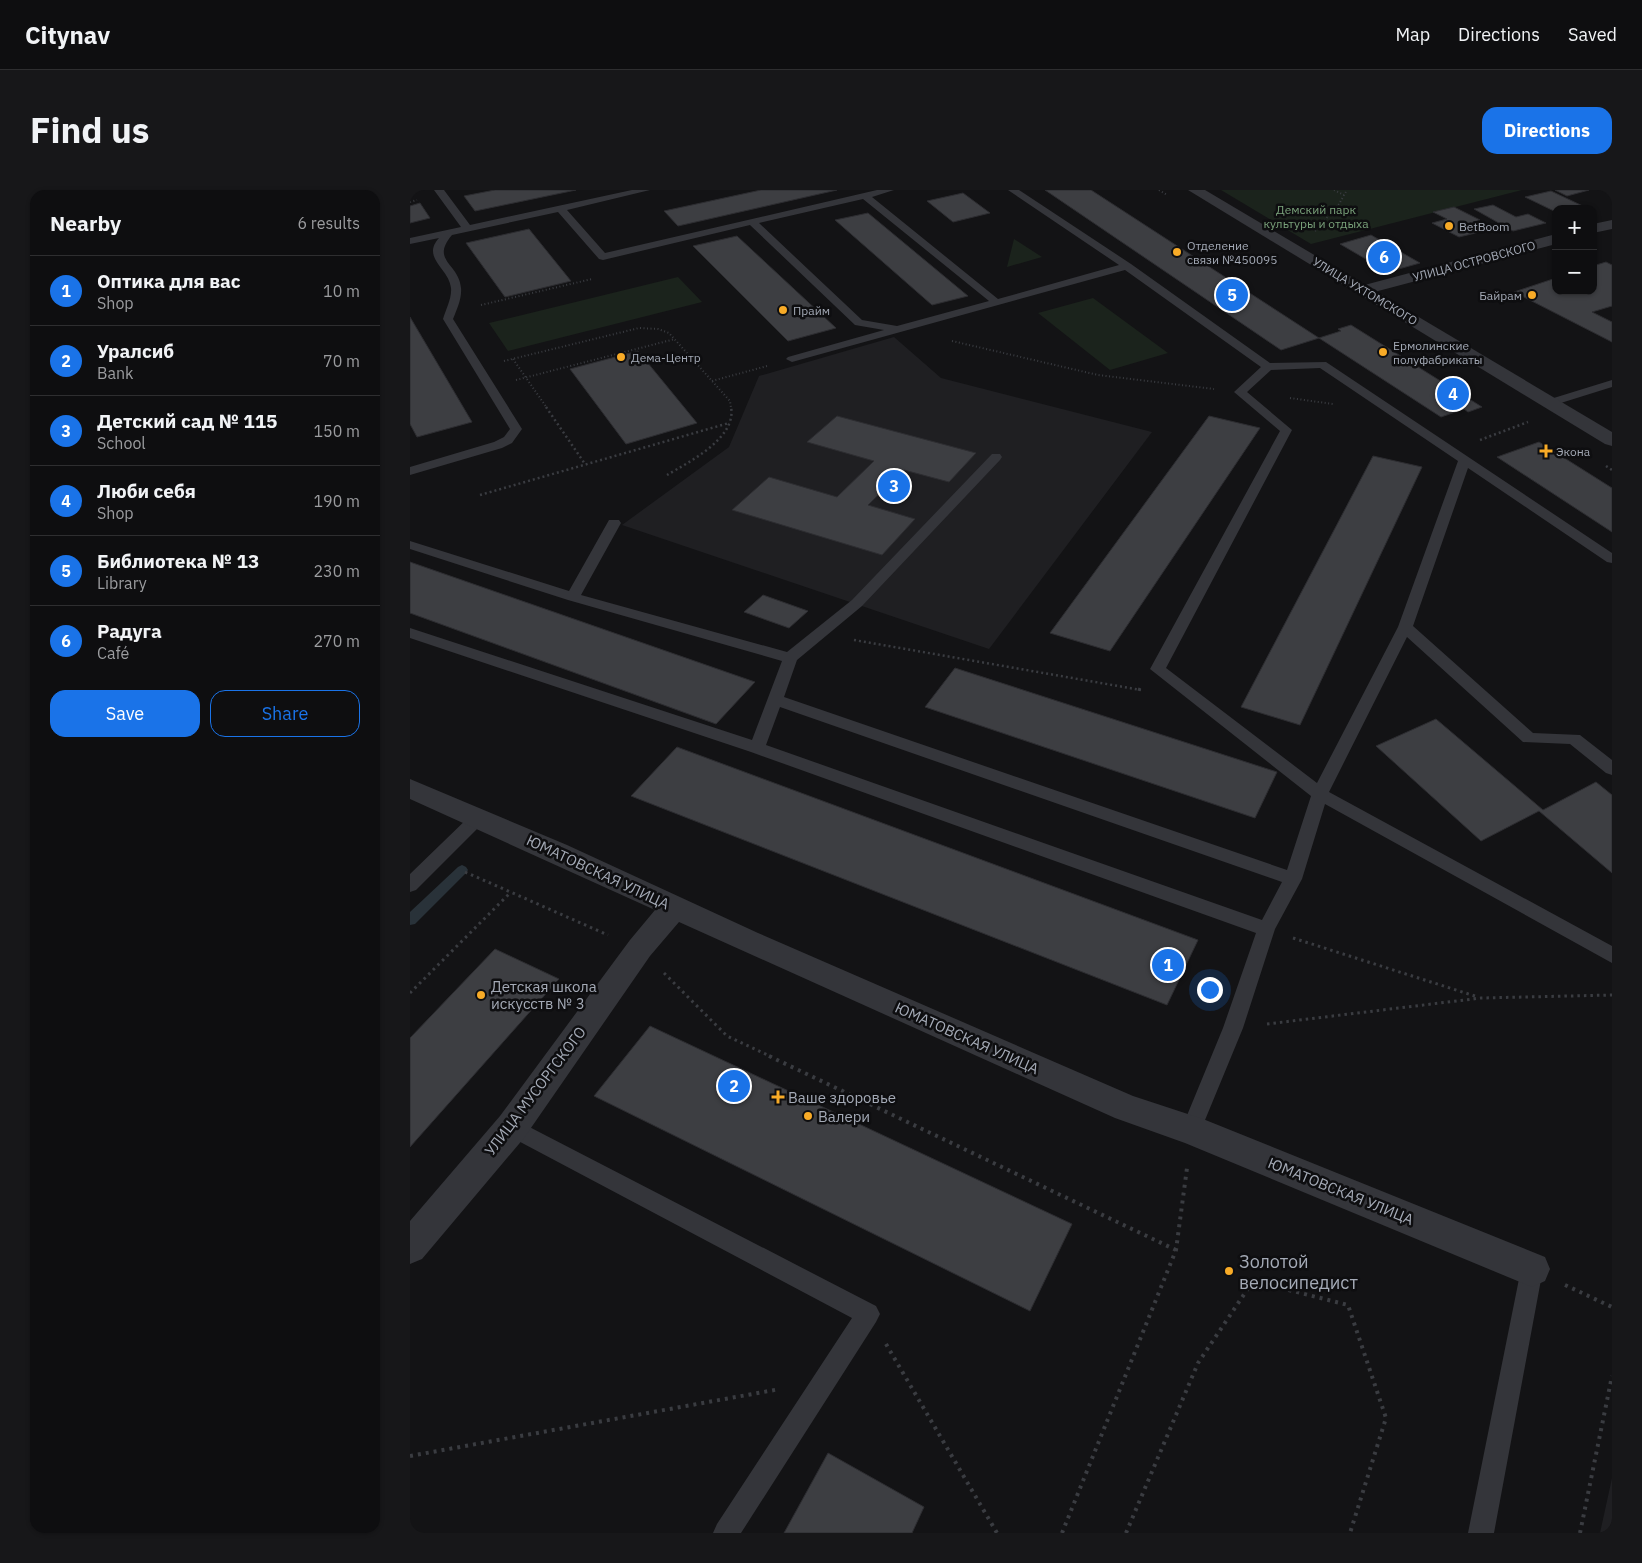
<!DOCTYPE html>
<html lang="en">
<head>
<meta charset="utf-8">
<style>
  :root { --surface:#0e0e10; --page:#171719; --text:#f1f3f6; --muted:#9b9c9f; --line:#2e2e30; --accent:#1a73e8 }
  body { margin:0; font-family:"IBM Plex Sans",sans-serif; background:var(--page); color:var(--text) }
  .controls { position:absolute; right:15px; top:15px; display:grid; overflow:hidden; border-radius:10px; box-shadow:0 1px 4px #0004 }
  .controls button { width:45px; height:45px; display:grid; place-items:center; padding:0; border:0; border-bottom:1px solid var(--line); background:var(--surface); color:var(--text); font:25px sans-serif }
  .you { position:absolute; left:799px; top:799px; width:18px; height:18px; margin:-12px; border:4px solid #fff; border-radius:50%; background:#1a73e8; box-shadow:0 0 0 8px #1a73e833 }
  .badge { display:grid; place-items:center; width:32px; height:32px; border-radius:50%; background:var(--accent); color:#fff; font-size:16px; font-weight:700 }
  .pin { position:absolute; translate:-50% -50%; border:2px solid #fff; box-shadow:0 1px 5px #0006 }
  .list { margin:0; padding:0; list-style:none }
  h2 { display:flex; justify-content:space-between; align-items:center; height:65px; margin:0; padding:0 20px; font-size:21px }
  h2 small { font-size:16px; font-weight:400; color:var(--muted) }
  .list li { display:grid; grid-template-columns:32px 1fr auto; gap:15px; align-items:center; box-sizing:border-box; height:70px; padding:0 20px; border-top:1px solid var(--line) }
  .list b { display:block; font-size:19px; white-space:nowrap }
  .list p { margin:0; font-size:16px; white-space:nowrap; color:var(--muted) }
  .list em { font-size:16px; font-style:normal; color:var(--muted) }
  .actions { display:flex; gap:10px; padding:15px 20px }
  .actions a { flex:1; padding:11px 0; border:1px solid var(--accent); border-radius:15px; text-align:center; font-size:18px; color:var(--accent) }
  .actions .main { background:var(--accent); color:#fff }
  .map { position:relative; flex:none; width:1202px; height:1343px; overflow:hidden; border-radius:15px }
  header { display:flex; align-items:center; gap:30px; box-sizing:border-box; height:70px; padding:0 25px; background:var(--surface); border-bottom:1px solid var(--line) }
  header strong { font-size:24px }
  nav { display:flex; gap:28px; margin-inline-start:auto; font-size:18px }
  .intro { display:flex; align-items:center; justify-content:space-between; box-sizing:border-box; height:120px; padding:0 30px }
  h1 { margin:0; font-size:35px }
  .button { padding:12px 22px; border-radius:15px; background:var(--accent); color:#fff; font-size:18px; font-weight:700 }
  main { display:flex; gap:30px; padding:0 30px }
  aside { flex:1; background:var(--surface); border-radius:15px; box-shadow:0 1px 4px #0004 }
  .map>svg:first-child { display:block }
  .built { fill:#1f1f22 }
  .green { fill:#1b231c }
  .lines { fill:none; stroke-linecap:round; stroke-linejoin:round }
  .stream { fill:#293239; fill-rule:evenodd }
  .building { fill:#3d3e42; stroke:#2d2d31 }
  .path-far3 { stroke:#3a3c41; stroke-width:2; stroke-dasharray:1 2.5; stroke-linecap:butt }
  .path-far2 { stroke:#3a3c41; stroke-width:2.5; stroke-dasharray:2 3; stroke-linecap:butt }
  .path-far1 { stroke:#3a3c41; stroke-width:3; stroke-dasharray:2.5 4; stroke-linecap:butt }
  .path { stroke:#3a3c41; stroke-width:4; stroke-dasharray:3 5; stroke-linecap:butt }
  .service { fill:#34353a; fill-rule:evenodd }
  .minor { fill:#34353a; fill-rule:evenodd }
  .tertiary { fill:#34353a; fill-rule:evenodd }
  .poi-dot { fill:#f8ab27; stroke:#0e0e10; stroke-width:2 }
  .labels { text-anchor:middle; dominant-baseline:central; stroke-width:5; stroke-linejoin:round; paint-order:stroke }
  .far-park-label { font-size:12px; fill:#7aa27b; stroke:#0e0e10 }
  .far-poi-label { font-size:12px; fill:#a4aab6; stroke:#0e0e10; text-anchor:start }
  .far-street-label { font-size:12px; fill:#a4aab6; stroke:#0e0e10 }
  .street-label { font-size:15px; fill:#a4aab6; stroke:#0e0e10 }
  .poi-label { font-size:15px; fill:#a4aab6; stroke:#0e0e10; text-anchor:start }
  .near-poi-label { font-size:18px; fill:#a4aab6; stroke:#0e0e10; text-anchor:start }
</style>
</head>
<body>
<header>
<strong>Citynav</strong>
<nav><a>Map</a><a>Directions</a><a>Saved</a></nav>
</header>
<div class="intro"><h1>Find us</h1><a class="button">Directions</a></div>
<main>
<aside>
<h2>Nearby<small>6 results</small></h2>
<ul class="list">
<li><span class="badge">1</span><div><b>Оптика для вас</b><p>Shop</p></div><em>10 m</em></li>
<li><span class="badge">2</span><div><b>Уралсиб</b><p>Bank</p></div><em>70 m</em></li>
<li><span class="badge">3</span><div><b>Детский сад № 115</b><p>School</p></div><em>150 m</em></li>
<li><span class="badge">4</span><div><b>Люби себя</b><p>Shop</p></div><em>190 m</em></li>
<li><span class="badge">5</span><div><b>Библиотека № 13</b><p>Library</p></div><em>230 m</em></li>
<li><span class="badge">6</span><div><b>Радуга</b><p>Café</p></div><em>270 m</em></li>
</ul>
<div class="actions"><a class="main">Save</a><a>Share</a></div>
</aside>
<div class="map">
<svg width="1202" height="1343" viewBox="0 0 1202 1343">
  <rect width="100%" height="100%" fill="#131315"/>
  <path class="built" d="M484,147l47,41 211,54 -163,217 -367,-124 107,-78 30,-71z
    M1202,1288v55h-12z"/>
  <path class="green" d="M811,0h301l-211,54z
    M604,49l28,18 -35,10z
    M268,87l24,25 -194,49 -19,-28z
    M683,108l75,55 -58,17 -72,-57z"/>
  <g class="lines">
    <path class="stream" d="M52,675l4,2 2,3 -2,3 -51,51 -5,1v-13l48,-45z"/>
  </g>
  <path class="building" d="M85,0h81l-101,21 -11,-15z
    M351,0h76l-159,36 -14,-15z
    M635,0h46l228,148 -38,12z
    M1145,0h34l-22,6z
    M1141,1l36,17 -31,1v3l-31,-15z
    M553,3l27,20 -37,9 -26,-21z
    M10,13l10,15 -20,5v-17z
    M1083,15l23,12 12,-3 18,9 -33,8 -39,-22z
    M1044,17l26,13 -10,3 14,8 -25,6 -27,-14 15,-4 -14,-7z
    M458,23l100,83 -36,9 -97,-85z
    M119,39l42,52 -66,16 -39,-54z
    M961,45l49,28 -32,9 -48,-28z
    M327,46l99,92 -48,13 -95,-95z
    M1196,72l6,3v41l-20,6 20,10v20l-98,-50 42,-14v13h37v-25z
    M0,127l62,105 -55,15 -7,-13z
    M941,135l131,82 -14,5 -4,-3 -23,8 -122,-79 22,-7 -3,-2z
    M228,161l59,72 -71,21 -56,-75z
    M427,226l139,37 -27,29 -45,-12 -36,35 47,14 -33,36 -150,-45 37,-33 68,20 37,-36 -67,-19z
    M799,226l51,12 -150,223 -60,-18z
    M1129,252l73,46v44l-115,-75z
    M963,266l49,11 -122,258 -59,-18z
    M0,372l345,120 -39,42 -306,-111z
    M353,405l45,16 -19,17 -45,-16z
    M545,478l322,104 -22,46 -330,-111z
    M1026,529l107,91 53,-28 16,13v78l-73,-62 -58,30 -105,-95z
    M267,557l521,193 -31,65 -536,-209z
    M85,759l64,30 -149,168v-109z
    M240,836l422,198 -42,87 -436,-215z
    M418,1263l96,54 -12,26h-128z"/>
  <g class="lines">
    <path class="path-far3" d="M749,0l8,5
      M924,0l10,5
      M0,12l7,-2
      M905,41l24,-27 8,-14
      M71,115l111,-26
      M542,151l146,34 116,14
      M103,169l34,49
      M94,171l135,-33 19,1 11,4 61,68 1,7
      M106,190l159,-41
      M302,191l55,-15
      M880,208l43,6"/>
    <path class="path-far2" d="M136,217l39,57
      M1070,250l48,-18
      M1196,276l6,4
      M257,285c22,-13 70,-37 64,-68
      M70,305l249,-72
      M444,450l287,50"/>
    <path class="path-far1" d="M728,499l3,1
      M55,682l143,63
      M883,748l185,59
      M254,783l63,63 45,21
      M0,803l101,-101
      M857,834l214,-26 131,-3"/>
    <path class="path" d="M359,866l407,194
      M1155,1095l47,22
      M476,1154l111,189
      M0,1266l370,-67
      M652,1343l114,-283 11,-82
      M716,1343l72,-170 55,-82 95,24 38,113 -36,115
      M1170,1343l32,-157"/>
    <path class="service" d="M24,0h10l26,35 162,-35h18l-83,20 38,43 272,-63h17l-22,7 126,102 121,-34 -111,-75h11l112,74 139,99 56,-1 286,191v10l-5,-1 -139,-94 -55,158 120,107 47,2 32,25v15l-6,-2 -36,-29 -47,-2 -116,-105 -78,155 283,154v17l-287,-159 -23,75 -27,50 -32,99 -45,109 -7,3 -7,-3 -3,-7 42,-102 33,-95 -505,-181 -341,-114v-10l342,112 30,-79 -214,-61 -158,-51v-8l159,50 40,-71h10l2,3 -40,72 206,57 65,-52 140,-146h8l2,3 -2,3 -138,146 -65,54 -13,37 503,173 24,-74 -161,-127 130,-238 -46,-39 27,-25 -136,-97 -333,92 -6,-3 2,-2 96,-27 -29,-5 -105,-100 -147,35 -4,-1 -41,-47 -106,23c-22,26 7,28 9,53 1,10 -4,21 -8,31l69,110 -10,14 -10,5 -92,27v-8l84,-25 10,-5 6,-8 -67,-110c3,-10 9,-21 8,-31 -2,-20 -30,-30 -12,-50l-29,6v-6l51,-11zM453,9l126,102 -92,25 -35,-6 -103,-97zM910,178l138,93 -60,166 -81,156 -151,-115 126,-238 -45,-38 24,-22zM370,517l502,175 -20,38 -496,-175z
      M1202,190v7l-64,20 -6,-4 2,-2z
      M69,621l6,2 2,4 -2,4 -69,69 -6,2v-18l63,-61z
      M102,928l364,188 4,8 -4,8 -135,211h-28l4,-9 135,-206 -347,-184 -3,-7 3,-7z
      M1122,1068l8,3 3,8 -49,264h-26l53,-264 3,-8z"/>
    <path class="minor" d="M1202,30v9l-19,4v-9z
      M1146,44v10l-193,51 -8,-5 2,-3z
      M0,589l157,66 191,88 375,163 70,23 342,138 5,12 -5,12 -13,6 -347,-144 -70,-25 -436,-196 -29,34 -126,182 -102,121 -12,5v-43l90,-105 130,-176 25,-30 -245,-111z"/>
    <path class="tertiary" d="M778,0h17l407,242v14l-7,-2z"/>
  </g>
  <g class="poi-dot">
    <circle cx="1039" cy="36" r="5"/>
    <circle cx="767" cy="62" r="5"/>
    <circle cx="1122" cy="105" r="5"/>
    <circle cx="373" cy="120" r="5"/>
    <circle cx="973" cy="162" r="5"/>
    <circle cx="211" cy="167" r="5"/>
    <path d="M1133.5 253.5h5v5h5v5h-5v5h-5v-5h-5v-5h5z"/>
    <circle cx="71" cy="805" r="5"/>
    <path d="M365.5 899.5h5v5h5v5h-5v5h-5v-5h-5v-5h5z"/>
    <circle cx="398" cy="926" r="5"/>
    <circle cx="819" cy="1081" r="5"/>
  </g>
  <g class="labels">
    <g class="far-park-label">
      <text x="906" y="19">Демский парк<tspan x="906" dy="14">культуры и отдыха</tspan></text>
    </g>
    <g class="far-poi-label">
      <text x="1049" y="36">BetBoom</text>
      <text x="777" y="55">Отделение<tspan x="777" dy="14">связи №450095</tspan></text>
      <text x="1112" y="105" text-anchor="end">Байрам</text>
      <text x="383" y="120">Прайм</text>
      <text x="983" y="155">Ермолинские<tspan x="983" dy="14">полуфабрикаты</tspan></text>
      <text x="221" y="167">Дема-Центр</text>
      <text x="1146" y="261">Экона</text>
    </g>
    <g class="far-street-label">
      <text transform="translate(1064 71) rotate(-15)">УЛИЦА ОСТРОВСКОГО</text>
      <text transform="translate(955 101) rotate(31)">УЛИЦА УХТОМСКОГО</text>
    </g>
    <g class="street-label">
      <text transform="translate(188 682) rotate(25)">ЮМАТОВСКАЯ УЛИЦА</text>
      <text transform="translate(557 848) rotate(24)">ЮМАТОВСКАЯ УЛИЦА</text>
      <text transform="translate(125 901) rotate(-53)">УЛИЦА МУСОРГСКОГО</text>
      <text transform="translate(931 1001) rotate(22)">ЮМАТОВСКАЯ УЛИЦА</text>
    </g>
    <g class="poi-label">
      <text x="81" y="796">Детская школа<tspan x="81" dy="17">искусств № 3</tspan></text>
      <text x="378" y="907">Ваше здоровье</text>
      <text x="408" y="926">Валери</text>
    </g>
    <g class="near-poi-label">
      <text x="829" y="1071">Золотой<tspan x="829" dy="21">велосипедист</tspan></text>
    </g>
  </g>
</svg>
<div class="controls">
<button>+</button>
<button>−</button>
</div>
<div class="you"></div>
<div class="pin badge" style="left:758px;top:775px">1</div>
<div class="pin badge" style="left:324px;top:896px">2</div>
<div class="pin badge" style="left:484px;top:296px">3</div>
<div class="pin badge" style="left:1043px;top:204px">4</div>
<div class="pin badge" style="left:822px;top:105px">5</div>
<div class="pin badge" style="left:974px;top:67px">6</div>
</div>
</main>
</body>
</html>
